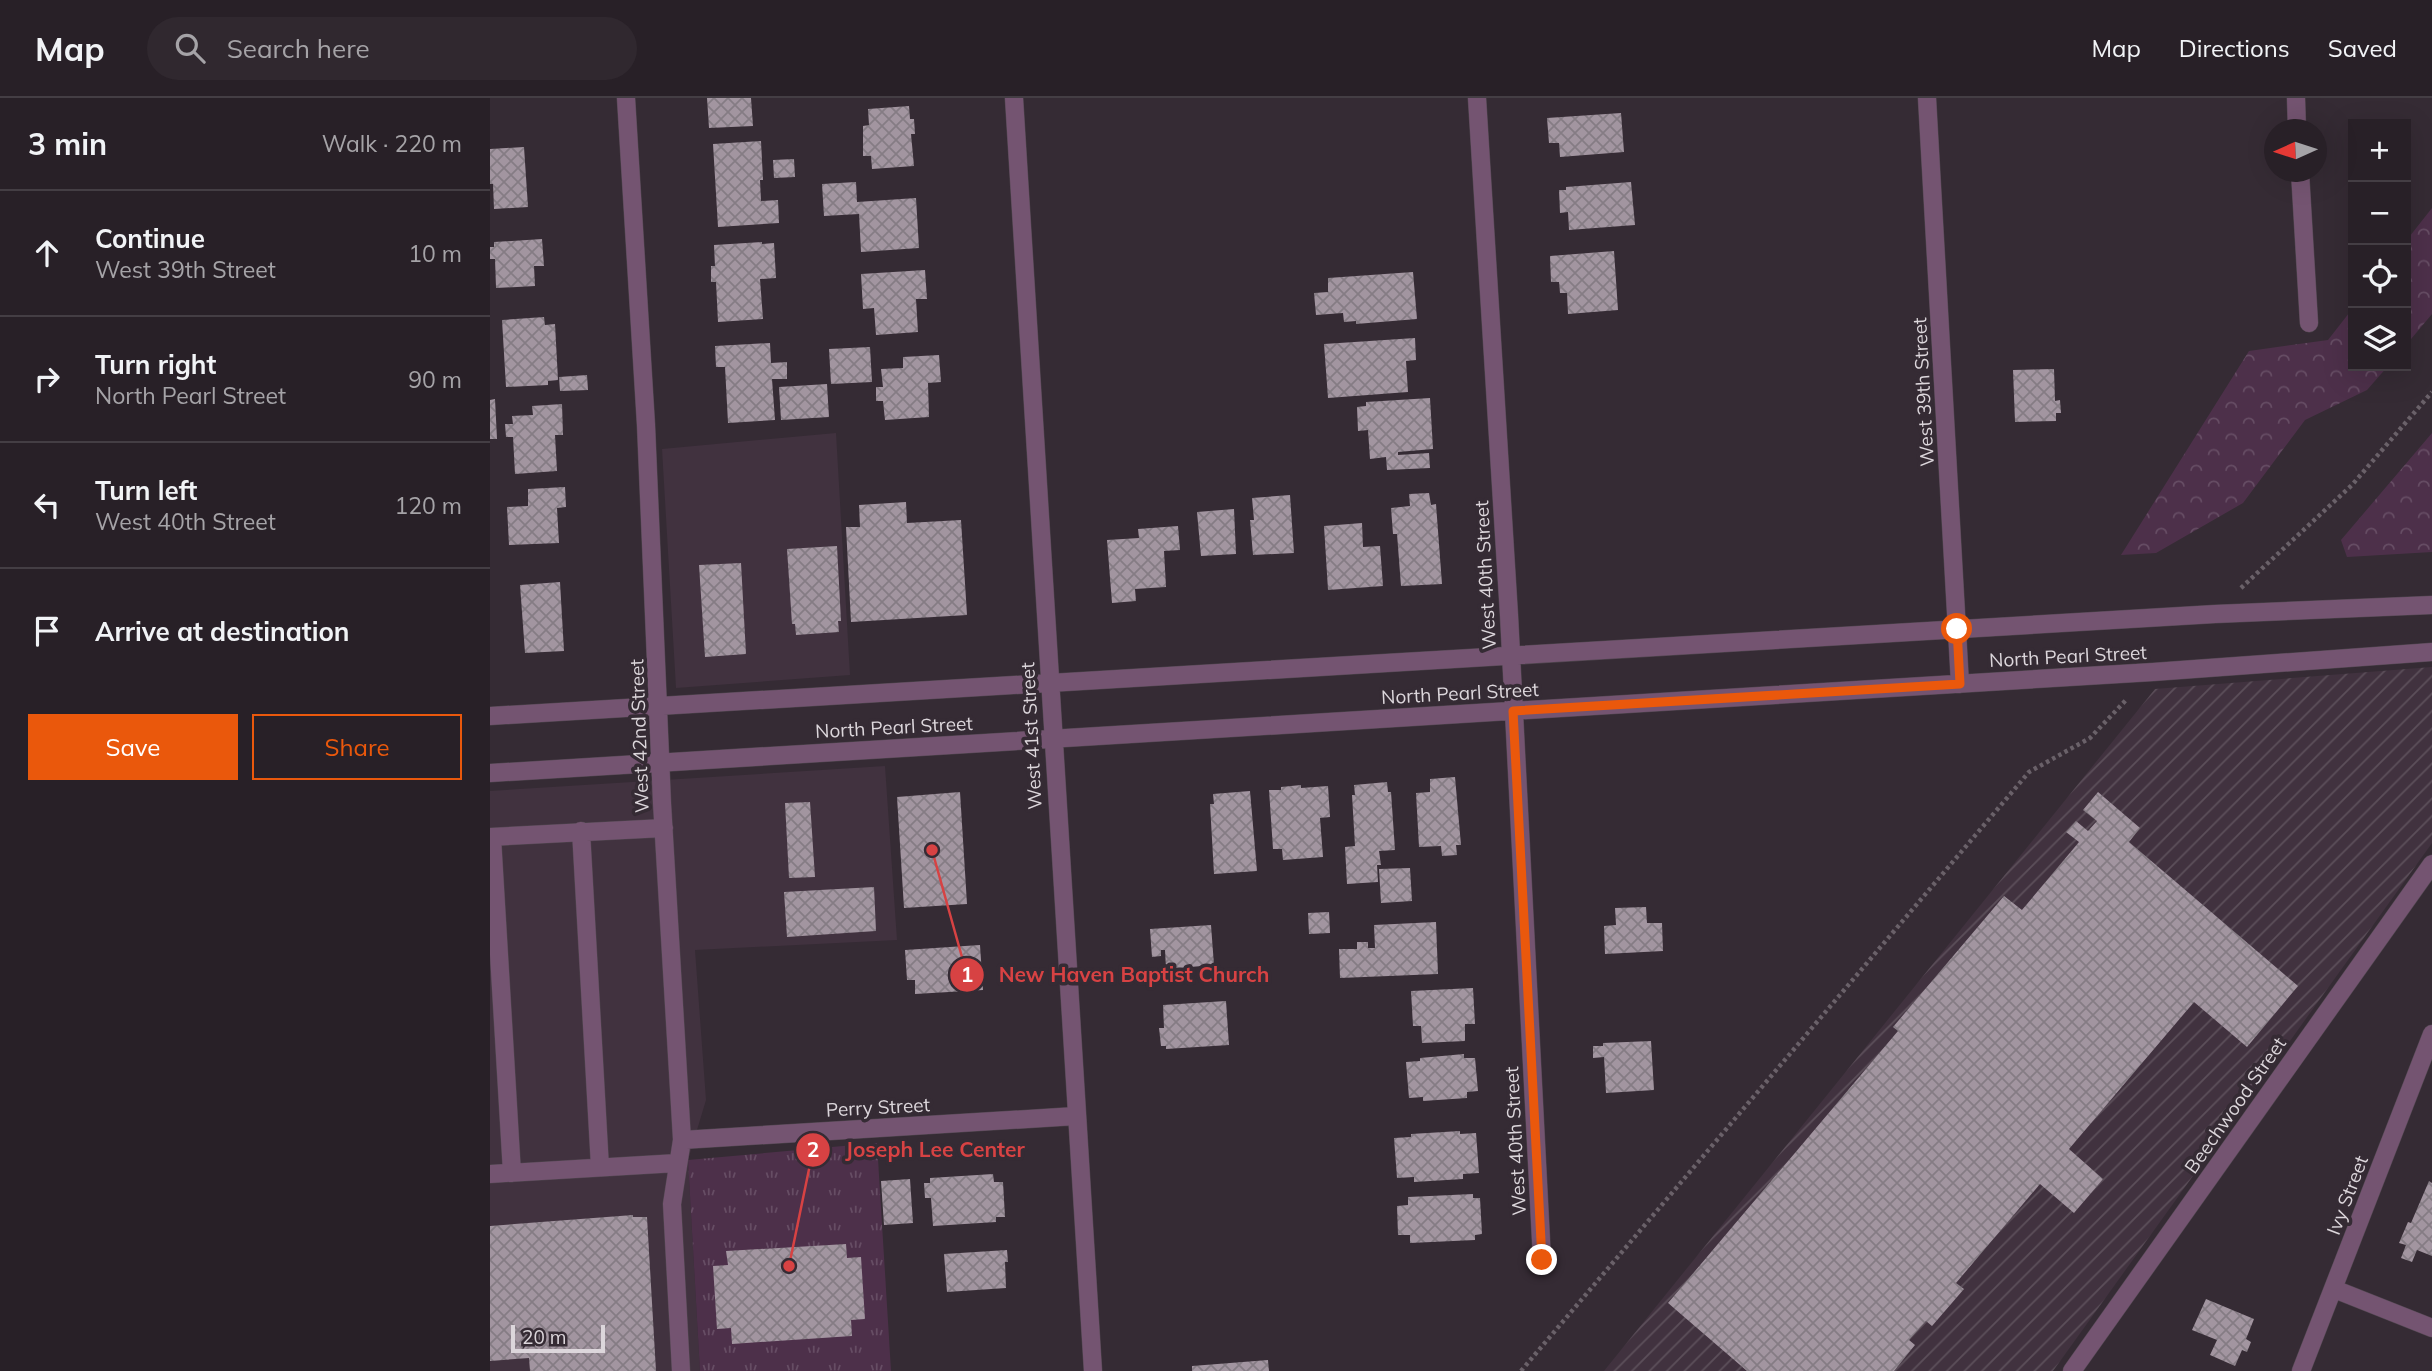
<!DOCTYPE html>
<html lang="en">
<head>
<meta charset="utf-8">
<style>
  :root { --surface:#282027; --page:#30282f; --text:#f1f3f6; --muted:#a5a3a7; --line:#443e44; --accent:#ea580c }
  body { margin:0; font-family:Mulish,sans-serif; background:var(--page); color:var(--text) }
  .controls { position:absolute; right:21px; top:21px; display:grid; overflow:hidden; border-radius:0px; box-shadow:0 7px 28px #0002 }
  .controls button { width:63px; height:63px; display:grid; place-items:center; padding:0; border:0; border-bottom:2px solid var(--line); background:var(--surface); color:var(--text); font:35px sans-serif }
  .compass { position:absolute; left:1774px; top:21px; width:63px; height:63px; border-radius:50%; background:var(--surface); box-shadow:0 7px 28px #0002; rotate:267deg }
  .scale { position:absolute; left:21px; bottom:18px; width:94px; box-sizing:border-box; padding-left:7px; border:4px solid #dcd6db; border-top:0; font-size:19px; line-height:24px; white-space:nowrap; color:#dcd6db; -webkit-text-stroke:5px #352b34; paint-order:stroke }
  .stop { position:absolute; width:21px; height:21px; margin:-16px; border:5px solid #ea580c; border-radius:50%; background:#fff }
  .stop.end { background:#ea580c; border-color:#fff; box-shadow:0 2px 7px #0008 }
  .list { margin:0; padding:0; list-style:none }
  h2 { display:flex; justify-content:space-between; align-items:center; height:91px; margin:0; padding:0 28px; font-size:30px }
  h2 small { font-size:23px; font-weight:400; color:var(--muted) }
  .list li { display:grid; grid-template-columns:46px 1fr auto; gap:21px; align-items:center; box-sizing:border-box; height:126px; padding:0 28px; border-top:2px solid var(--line) }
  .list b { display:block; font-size:26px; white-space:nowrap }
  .list p { margin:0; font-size:23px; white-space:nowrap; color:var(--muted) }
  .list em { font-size:23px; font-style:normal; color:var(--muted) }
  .actions { display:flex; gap:14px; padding:21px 28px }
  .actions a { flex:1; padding:16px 0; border:2px solid var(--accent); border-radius:0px; text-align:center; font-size:24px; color:var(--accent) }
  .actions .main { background:var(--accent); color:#fff }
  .icon { flex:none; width:38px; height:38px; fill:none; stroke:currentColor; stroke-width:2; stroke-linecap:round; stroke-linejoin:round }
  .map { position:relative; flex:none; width:1942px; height:1273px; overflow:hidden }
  header { display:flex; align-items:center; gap:42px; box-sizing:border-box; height:98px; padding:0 35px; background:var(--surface); border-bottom:2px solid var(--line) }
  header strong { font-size:33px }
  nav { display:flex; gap:38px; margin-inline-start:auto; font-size:24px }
  .search { width:490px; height:63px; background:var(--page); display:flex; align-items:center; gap:18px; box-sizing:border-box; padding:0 24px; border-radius:38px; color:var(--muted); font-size:26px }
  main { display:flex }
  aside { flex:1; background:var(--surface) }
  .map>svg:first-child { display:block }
  .built { fill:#41323f }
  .industrial { fill:url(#industrial-furrows) }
  .forest { fill:url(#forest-crowns) }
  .park { fill:url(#park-tufts) }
  .building { fill:url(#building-cross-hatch) }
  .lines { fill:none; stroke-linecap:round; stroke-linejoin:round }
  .minor-casing { stroke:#50464f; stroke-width:19 }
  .path { stroke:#6a6169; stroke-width:4.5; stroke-dasharray:3.5 3.5; stroke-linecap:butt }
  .minor { stroke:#745471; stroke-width:18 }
  .route { stroke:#ea580c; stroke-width:9 }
  .labels { text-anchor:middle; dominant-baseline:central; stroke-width:7; stroke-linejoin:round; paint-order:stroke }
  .street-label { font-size:19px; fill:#dcd6db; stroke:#352b34 }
  .leader { fill:none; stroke:#d74243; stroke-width:2.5 }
  .callout-dot { fill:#d74243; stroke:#352b34; stroke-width:2.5 }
  .mark-label { font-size:21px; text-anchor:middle; font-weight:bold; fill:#fff }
  .callout-label { font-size:21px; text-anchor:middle; font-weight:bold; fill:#d74243; stroke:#352b34; stroke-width:7; stroke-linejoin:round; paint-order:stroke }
</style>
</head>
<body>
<header>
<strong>Map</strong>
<div class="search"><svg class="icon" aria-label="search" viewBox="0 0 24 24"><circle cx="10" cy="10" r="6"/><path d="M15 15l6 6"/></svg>Search here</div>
<nav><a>Map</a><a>Directions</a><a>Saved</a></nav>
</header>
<main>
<aside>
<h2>3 min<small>Walk · 220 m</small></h2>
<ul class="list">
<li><svg class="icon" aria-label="ahead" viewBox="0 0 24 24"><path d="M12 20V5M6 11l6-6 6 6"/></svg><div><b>Continue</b><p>West 39th Street</p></div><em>10 m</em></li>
<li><svg class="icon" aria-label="right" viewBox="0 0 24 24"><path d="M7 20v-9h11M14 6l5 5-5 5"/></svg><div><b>Turn right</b><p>North Pearl Street</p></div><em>90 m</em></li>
<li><svg class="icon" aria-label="left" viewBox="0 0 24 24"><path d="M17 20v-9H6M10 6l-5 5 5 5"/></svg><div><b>Turn left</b><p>West 40th Street</p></div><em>120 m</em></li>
<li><svg class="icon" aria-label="arrive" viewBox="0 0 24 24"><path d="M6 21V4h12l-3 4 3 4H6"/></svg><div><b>Arrive at destination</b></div></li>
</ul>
<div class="actions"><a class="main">Save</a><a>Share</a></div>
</aside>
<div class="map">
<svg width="1942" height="1273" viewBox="0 0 1942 1273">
  <defs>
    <pattern id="industrial-furrows" width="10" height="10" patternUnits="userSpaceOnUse" patternTransform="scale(1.75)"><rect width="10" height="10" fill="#41323f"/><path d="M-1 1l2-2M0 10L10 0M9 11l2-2" fill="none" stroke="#5c4f5a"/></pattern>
    <pattern id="forest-crowns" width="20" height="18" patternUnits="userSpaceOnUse" patternTransform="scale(1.75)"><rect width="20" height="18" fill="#4d304a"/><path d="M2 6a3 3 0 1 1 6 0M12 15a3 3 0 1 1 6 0" fill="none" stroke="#664d64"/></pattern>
    <pattern id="park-tufts" width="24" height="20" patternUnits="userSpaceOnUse" patternTransform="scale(1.75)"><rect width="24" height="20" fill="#4d304a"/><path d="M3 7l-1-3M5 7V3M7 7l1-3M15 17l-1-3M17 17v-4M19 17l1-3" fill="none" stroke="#664d64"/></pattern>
    <pattern id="building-cross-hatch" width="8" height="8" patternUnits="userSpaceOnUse" patternTransform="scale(1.75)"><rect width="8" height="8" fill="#a295a0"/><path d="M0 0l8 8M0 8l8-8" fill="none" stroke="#857c84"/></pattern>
  </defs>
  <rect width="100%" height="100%" fill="#352b34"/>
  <path class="built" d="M346,335l14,242 -174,13 -14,-239z
    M395,668l12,174 -202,10 11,150 -18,60 12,211h-210v-580z"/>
  <path class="industrial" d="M1942,569v176l-379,528h-449l551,-682z"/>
  <path class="forest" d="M1942,110v106l-26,31v-104z
    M1863,210v58h35l-21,24 -62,30 -62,83 -87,50 -35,2 128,-204 79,-11z
    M1942,335v119l-85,5 -6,-17z"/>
  <path class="park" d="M387,1045l14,228h-191l-12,-211z"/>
  <path class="building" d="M217,0h44l2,28 -44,2z
    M419,8l1,13h4l1,15h-4l3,32 -42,3 -1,-13h-8v-30l6,-1 -1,-16z
    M1131,15l3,39 -64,5 -1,-14h-10l-2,-25z
    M271,43l2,39h-3l1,21 17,-1 1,23 -61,4 -5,-83z
    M34,49l4,60 -34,2 -1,-25h-3v-35z
    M304,61l1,18 -21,1 -1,-18z
    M366,84l1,20 59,-4 3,50 -58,4 -2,-38 -35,2 -2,-32z
    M1141,84l4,43 -66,5 -1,-18 -8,1 -1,-23h7v-3z
    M52,141l2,27h-10l1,20 -39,2 -1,-29h-5v-12h4v-5z
    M272,144v2l12,-1 2,35 -16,1 3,40 -45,3 -2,-40h-5v-16h4l-1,-21z
    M1124,153l4,59 -50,4 -1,-21h-7l-1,-11h-8l-1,-26z
    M435,172l2,29h-11l2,33 -42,3 -2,-27 -11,1 -2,-35z
    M923,174l4,47 -61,5v-3l-12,1 -1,-9 -27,2 -2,-22 14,-1v-14z
    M54,219l1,8 10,-1 3,56 -10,1v4l-42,2 -4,-67z
    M925,240l1,22 -10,1 2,31 -80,6 -4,-54z
    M280,245l1,20 16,-1v17h-15l3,41 -47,3 -3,-56h-9l-1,-21z
    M380,249l2,35 -41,2 -2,-35z
    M449,257l2,27 -13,1 1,34 -44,3 -2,-19h-7v-14h7l-2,-18 22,-1v-11z
    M1564,271l1,32 5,-1 1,13h-5v8l-41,1 -2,-52z
    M97,277l1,15 -28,1 -1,-14z
    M337,286l2,33 -48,3 -2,-33z
    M940,300l3,51 -35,3v3l31,-2 1,15 -43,2 -1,-13 -16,2 -2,-29 -10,1 -1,-24 9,-1v-4z
    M5,301l2,40h-7v-39z
    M72,306l1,31h-8l2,36 -42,3 -2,-37h-7l-1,-13h8l-1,-8 21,-1 -1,-9z
    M75,389l1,20 -9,1 2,35 -50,2 -2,-38 21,-1v-17z
    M939,395l2,12 5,-1 6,80 -41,2 -4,-52h-4l-2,-26 19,-2 -1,-12z
    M800,397l4,58 -41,2 -3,-35h4l-2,-22z
    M416,404l1,21 54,-3 6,95 -116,7 -5,-95h14l-1,-22z
    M744,411l2,45 -35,2 -4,-44z
    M872,425l1,24 17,-1 3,40 -55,4 -4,-64z
    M688,428l2,24 -16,1 2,36 -31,2 1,12 -24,2 -5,-63 32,-2 -1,-9z
    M347,448l4,75h-3l1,11 -43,3 -1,-11h-3l-5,-75z
    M251,465l5,91 -41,3 -6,-92z
    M70,484l4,69 -39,2 -5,-68z
    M965,679l6,68h-5l1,10 -15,1 -1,-10 -22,1 -3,-54 14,-1v-13z
    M897,684l1,10h3l4,58 -16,1 2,14h-4l1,17 -31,2 -2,-37 10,-1 -3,-51h3l-1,-10z
    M811,687v3l27,-2 2,31 -10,1 3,39 -40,3 -1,-11h-9l-4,-59h12v-3z
    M760,693l7,80 -43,3 -4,-70h4l-1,-10z
    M470,694l7,112 -63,4 -7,-111z
    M1608,694l42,36 -11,14 169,144 -51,61 -53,-45 -125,147 34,30 -29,34 -34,-29 -84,99 8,6 -32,37 -6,-5 -17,19 6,5 -21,26h-147l-79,-68 230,-272 -5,-4 111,-131 18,14 57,-68 -13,-10 10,-11 12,10 9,-10 -14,-11z
    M320,704l5,75 -26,1 -4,-75z
    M920,770l2,33 -31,2 -2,-34z
    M384,789l2,44 -89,6 -3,-45z
    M1156,809l1,16h15l1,28 -58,3 -1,-28 12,-1 -1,-17z
    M839,814l1,21 -21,1 -1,-21z
    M946,824l2,52 -98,4 -1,-29h18v-7h11v6h7l-1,-23z
    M721,827l3,40 -48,4 -1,-19h-4v6l-9,1 -2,-28z
    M490,847l3,45 -68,4v-14h-8l-2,-30z
    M983,890l2,36h-10v17l-43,2 -1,-17h-8l-2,-35z
    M736,903l3,44 -63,4v-3h-5l-2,-18h5l-1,-23z
    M1161,943l3,49 -48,3 -2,-36 -11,1v-12h10v-3z
    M974,956v4h11l3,33 -11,1v6l-44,3v-4l-14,1 -3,-36 14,-1v-3z
    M970,1033v3l16,-1 3,40 -16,1v5l-49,3v-5l-17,1 -3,-40 17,-1v-3z
    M503,1076l1,8h9l2,35h-9v5l-63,4 -2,-28h-6l-1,-15h6v-5z
    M420,1081l3,44 -29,2 -3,-44z
    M1939,1083l3,2v73l-15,-6 -5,12 -11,-4 5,-13 -7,-2 9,-21 3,1z
    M983,1096v4h7l2,36 -7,1v5l-65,3v-8h-12l-1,-29 11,-1v-8z
    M143,1117v2h14l9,154h-126l-1,-13 -39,3v-135z
    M356,1146l1,14 14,-1 4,62 -14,1 1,16 -120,8 -1,-16 -14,1 -4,-63 15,-1 -2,-14z
    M517,1152l1,12h-3l1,26 -59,4 -3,-38z
    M1716,1201l48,20 -8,20 5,3 -4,10 -5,-2 -7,16 -25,-11 7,-15 -25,-10z
    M778,1262l1,11h-77v-5z"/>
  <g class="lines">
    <g class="minor-casing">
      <path id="minor" d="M136,0l20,327 16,378 20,337 -10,64 9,167
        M524,0l79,1273
        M987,0l32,517 33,645
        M1437,0l33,586
        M1806,0l1,32
        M1810,74l9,151
        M0,618l1725,-102 217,-9
        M0,675l1663,-101 279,-20
        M91,733l19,336
        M0,739l174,-9
        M2,739l20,336
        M192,1042l394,-24
        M0,1076l187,-11
        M1844,1191l98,39
        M1582,1273l360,-507
        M1811,1273l131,-337"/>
    </g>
    <path class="path" d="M1751,490l111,-103 80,-93
      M1031,1273l508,-599 61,-34 37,-39"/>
    <use href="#minor" class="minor"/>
  </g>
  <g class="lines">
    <path class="route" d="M1052,1162l-29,-549 447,-27 -3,-55"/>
  </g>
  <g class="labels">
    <g class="street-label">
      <text transform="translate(1433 294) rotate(-93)">West 39th Street</text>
      <text transform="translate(995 477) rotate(-93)">West 40th Street</text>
      <text transform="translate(1578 558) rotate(-3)">North Pearl Street</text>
      <text transform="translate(970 595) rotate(-3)">North Pearl Street</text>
      <text transform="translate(404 629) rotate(-3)">North Pearl Street</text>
      <text transform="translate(149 638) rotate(-92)">West 42nd Street</text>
      <text transform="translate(541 638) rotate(-93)">West 41st Street</text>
      <text transform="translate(1745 1007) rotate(-55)">Beechwood Street</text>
      <text transform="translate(388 1009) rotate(-3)">Perry Street</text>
      <text transform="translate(1025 1043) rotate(-93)">West 40th Street</text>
      <text transform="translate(1857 1097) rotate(-69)">Ivy Street</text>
    </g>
  </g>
  <path class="leader" d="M442 752L477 877M299 1168L323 1052"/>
  <g class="callout-dot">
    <circle cx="442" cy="752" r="7"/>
    <circle cx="299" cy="1168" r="7"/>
    <circle cx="477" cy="877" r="18"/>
    <circle cx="323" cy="1052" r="18"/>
  </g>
  <g class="mark-label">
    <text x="477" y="884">1</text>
    <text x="323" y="1059">2</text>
  </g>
  <g class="callout-label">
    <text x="644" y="884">New Haven Baptist Church</text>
    <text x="445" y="1059">Joseph Lee Center</text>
  </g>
</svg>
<div class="controls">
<button>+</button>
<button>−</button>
<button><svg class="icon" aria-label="locate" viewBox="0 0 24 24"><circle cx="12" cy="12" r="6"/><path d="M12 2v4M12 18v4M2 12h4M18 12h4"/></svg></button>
<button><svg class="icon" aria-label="layers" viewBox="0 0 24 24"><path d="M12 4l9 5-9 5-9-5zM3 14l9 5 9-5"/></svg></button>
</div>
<svg class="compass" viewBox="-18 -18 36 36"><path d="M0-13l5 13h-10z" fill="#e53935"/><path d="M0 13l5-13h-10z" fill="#a5a3a7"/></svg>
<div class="scale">20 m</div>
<div class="stop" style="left:1467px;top:531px"></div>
<div class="stop end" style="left:1052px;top:1162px"></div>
</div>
</main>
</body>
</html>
